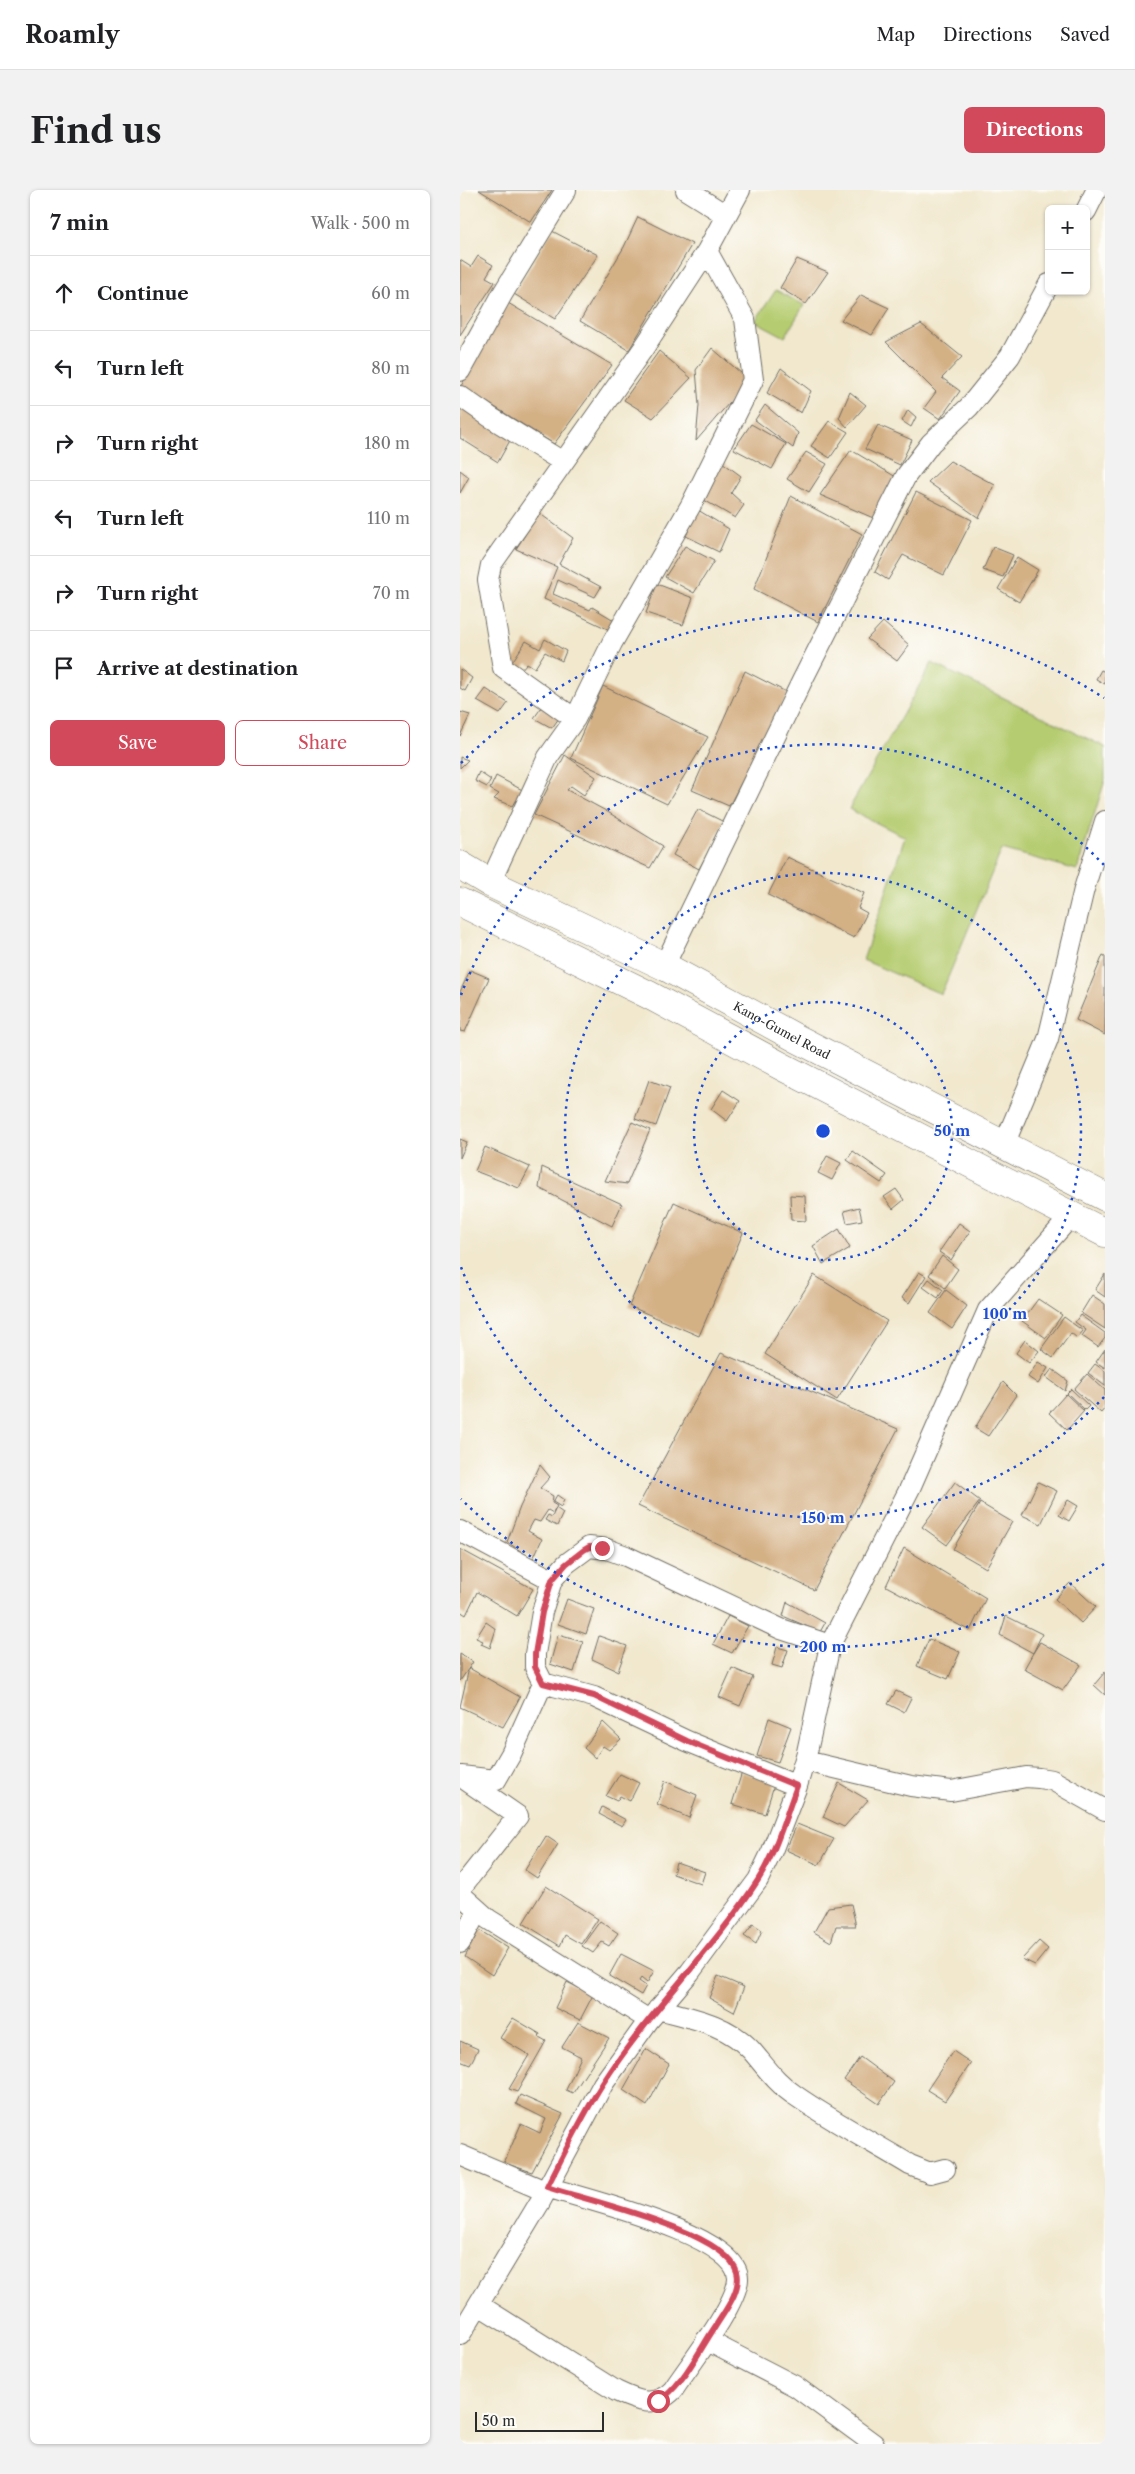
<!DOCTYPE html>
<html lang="en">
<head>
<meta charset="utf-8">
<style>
  :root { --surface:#fff; --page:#f2f2f2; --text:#202124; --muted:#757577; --line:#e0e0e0; --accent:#d1495b }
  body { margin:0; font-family:"Libre Caslon Text",serif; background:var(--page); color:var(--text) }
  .controls { position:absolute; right:15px; top:15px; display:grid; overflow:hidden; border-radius:8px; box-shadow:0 1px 4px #0004 }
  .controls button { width:45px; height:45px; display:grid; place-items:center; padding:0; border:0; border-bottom:1px solid var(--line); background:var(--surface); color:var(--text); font:25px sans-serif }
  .scale { position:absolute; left:15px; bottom:12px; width:129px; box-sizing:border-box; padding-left:5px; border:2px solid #2b2b2b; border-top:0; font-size:14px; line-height:18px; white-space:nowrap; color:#2b2b2b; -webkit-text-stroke:4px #fdfcf7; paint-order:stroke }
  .stop { position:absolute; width:15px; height:15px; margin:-11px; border:4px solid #d1495b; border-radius:50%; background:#fff }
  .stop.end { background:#d1495b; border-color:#fff; box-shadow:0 1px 5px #0008 }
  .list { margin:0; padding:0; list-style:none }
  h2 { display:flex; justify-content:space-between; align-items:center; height:65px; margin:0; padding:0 20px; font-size:21px }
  h2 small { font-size:16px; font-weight:400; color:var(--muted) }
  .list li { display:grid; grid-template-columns:32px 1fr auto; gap:15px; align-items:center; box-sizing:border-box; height:75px; padding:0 20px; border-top:1px solid var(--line) }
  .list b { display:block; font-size:19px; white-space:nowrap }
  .list em { font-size:16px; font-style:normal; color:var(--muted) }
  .actions { display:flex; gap:10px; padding:15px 20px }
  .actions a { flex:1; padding:11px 0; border:1px solid var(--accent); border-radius:8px; text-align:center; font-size:18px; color:var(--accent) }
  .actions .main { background:var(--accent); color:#fff }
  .icon { flex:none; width:28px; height:28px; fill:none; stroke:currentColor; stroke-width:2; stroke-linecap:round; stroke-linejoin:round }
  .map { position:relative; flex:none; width:645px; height:2254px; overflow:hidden; border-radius:8px }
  header { display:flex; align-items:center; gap:30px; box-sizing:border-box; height:70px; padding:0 25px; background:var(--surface); border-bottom:1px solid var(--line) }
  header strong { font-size:24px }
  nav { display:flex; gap:28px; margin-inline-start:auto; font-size:18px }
  .intro { display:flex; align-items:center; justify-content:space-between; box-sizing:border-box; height:120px; padding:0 30px }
  h1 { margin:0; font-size:35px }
  .button { padding:12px 22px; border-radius:8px; background:var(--accent); color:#fff; font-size:18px; font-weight:700 }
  main { display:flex; gap:30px; padding:0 30px }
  aside { flex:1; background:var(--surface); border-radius:8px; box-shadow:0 1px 4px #0004 }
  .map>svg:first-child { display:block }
  .green { fill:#b5cc70; stroke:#707c4e }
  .building { fill:#d4b085 }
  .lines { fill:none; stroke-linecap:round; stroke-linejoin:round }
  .minor-casing { stroke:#706d64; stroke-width:22 }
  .primary-casing { stroke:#706d64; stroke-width:29 }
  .minor { stroke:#fff; stroke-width:20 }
  .primary { stroke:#fff; stroke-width:28 }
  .route { stroke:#d1495b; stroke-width:6 }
  .ring { fill:none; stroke:#1d4ed8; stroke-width:2.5; stroke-dasharray:2.5 5 }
  .labels { text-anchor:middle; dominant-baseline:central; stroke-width:4; stroke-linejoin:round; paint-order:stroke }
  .street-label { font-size:12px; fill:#2b2b2b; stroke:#fdfcf7 }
  .centre { fill:#1d4ed8; stroke:#fdfcf7; stroke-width:2.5 }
  .ring-label { font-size:15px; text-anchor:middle; font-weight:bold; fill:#1d4ed8; stroke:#fdfcf7; stroke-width:4; stroke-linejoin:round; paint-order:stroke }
</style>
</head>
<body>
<header>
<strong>Roamly</strong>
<nav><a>Map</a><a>Directions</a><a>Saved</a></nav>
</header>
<div class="intro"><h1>Find us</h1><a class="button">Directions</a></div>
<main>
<aside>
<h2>7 min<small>Walk · 500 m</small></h2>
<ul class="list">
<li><svg class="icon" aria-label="ahead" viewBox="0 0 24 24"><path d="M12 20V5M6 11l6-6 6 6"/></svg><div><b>Continue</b></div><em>60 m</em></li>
<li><svg class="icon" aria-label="left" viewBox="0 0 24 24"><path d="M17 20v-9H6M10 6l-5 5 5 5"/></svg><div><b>Turn left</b></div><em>80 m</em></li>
<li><svg class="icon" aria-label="right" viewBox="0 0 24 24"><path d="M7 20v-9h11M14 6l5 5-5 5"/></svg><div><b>Turn right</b></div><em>180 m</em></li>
<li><svg class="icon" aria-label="left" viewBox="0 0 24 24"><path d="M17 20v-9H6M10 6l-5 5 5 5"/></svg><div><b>Turn left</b></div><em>110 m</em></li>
<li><svg class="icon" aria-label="right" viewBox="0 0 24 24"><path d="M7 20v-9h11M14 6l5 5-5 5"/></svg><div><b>Turn right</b></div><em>70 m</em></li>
<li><svg class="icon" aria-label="arrive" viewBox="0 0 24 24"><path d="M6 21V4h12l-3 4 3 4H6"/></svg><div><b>Arrive at destination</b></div></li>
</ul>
<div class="actions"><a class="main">Save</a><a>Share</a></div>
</aside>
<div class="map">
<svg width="645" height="2254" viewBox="0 0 645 2254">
  <rect width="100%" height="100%" fill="#fdfcf7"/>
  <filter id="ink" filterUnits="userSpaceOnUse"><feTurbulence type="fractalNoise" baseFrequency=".02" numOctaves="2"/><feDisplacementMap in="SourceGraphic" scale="10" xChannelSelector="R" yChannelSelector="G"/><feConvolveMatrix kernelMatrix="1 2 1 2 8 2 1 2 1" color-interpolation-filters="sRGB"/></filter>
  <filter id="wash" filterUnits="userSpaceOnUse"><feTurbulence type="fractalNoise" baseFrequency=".0096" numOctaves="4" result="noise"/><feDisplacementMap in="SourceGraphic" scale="20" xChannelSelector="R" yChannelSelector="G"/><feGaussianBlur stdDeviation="1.12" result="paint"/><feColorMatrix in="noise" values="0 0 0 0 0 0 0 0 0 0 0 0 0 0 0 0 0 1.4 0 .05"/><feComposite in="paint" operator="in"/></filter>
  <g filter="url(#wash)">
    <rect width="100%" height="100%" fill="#f1e8ce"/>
    <path class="green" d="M316,100l28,15 -19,32 -30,-16z
      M472,473l173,84v33l-28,90 -75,-21 -61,145 -78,-34 42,-123 -56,-28z"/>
    <g id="blocks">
      <path class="building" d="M19,0h73l-21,32z
        M178,27l54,27 -63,106 -49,-29 44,-74z
        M92,41l46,24 -43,64 -41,-25z
        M18,66l15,9 -7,12 9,5 -35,53v-75l11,7z
        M337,69l31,13 -22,32 -26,-16z
        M401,105l28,13 -17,27 -31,-15z
        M48,113l104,62 -58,79 -93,-58z
        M461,134l41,33 -20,21 18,13 -20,28 -16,-11 12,-16 -50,-50z
        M252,158l37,32 -53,61 3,-36 -3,-35z
        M199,161l32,27 -38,40 -29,-18z
        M321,178l30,23 -10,22 -34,-20z
        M390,202l16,13 -19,22 -8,-9z
        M0,213l53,32 -15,27 -38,-24z
        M305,215l33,28 -5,15 -38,-28z
        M448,220l8,7 -5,10 -9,-6z
        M369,231l19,11 -18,26 -19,-12z
        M291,234l35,20 -14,25 -38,-20z
        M418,235l34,15 -12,25 -35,-16z
        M391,260l45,27 -18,43 -58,-25z
        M346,262l21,12 -18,28 -22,-13z
        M490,271l45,24 -16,33 -51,-36z
        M262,272l19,14 -10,17 13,12 -9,13 -31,-18z
        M0,280l9,7 -9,16z
        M456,302l56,28 -28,55 -41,-20 -15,25 -13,-8z
        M331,306l71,38 -44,88 -64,-33z
        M238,320l31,19 -10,23 -33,-16z
        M79,323l34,25 -14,26 42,23 -6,10 -37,-17 -5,14 37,16 2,-3 27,16 -5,9 -70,-33 13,-32 -41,-18z
        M225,356l29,15 -20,32 -29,-16z
        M533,357l20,8 -10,22 -20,-7z
        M557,367l21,13 -19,32 -21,-13z
        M197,394l36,14 -10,27 -37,-12z
        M423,432l26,23 -12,16 -30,-22z
        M85,449l21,12 -4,10 -17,-9 -10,16 -8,-5 -7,8 -10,-6 16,-24 14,8z
        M0,479l12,9 -7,13 -5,-3z
        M641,480l4,2v12l-9,-5z
        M285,481l43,22 -59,113 -37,-16z
        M143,496l105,51 -41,67 -96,-46z
        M26,499l22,14 -8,11 -23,-13z
        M84,514l17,11 -9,13 -18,-10z
        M0,522l10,3 -10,21z
        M105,565l31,22 -12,18 -13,-9 -4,4 39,21 57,35 -13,22 -116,-53z
        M0,567l8,3 -8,8z
        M19,582l12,8 -4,7 -12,-6z
        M36,586l32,17 -8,12 -5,-4 -3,5 -18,-7 5,-5 -9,-5z
        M238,619l26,13 -25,47 -26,-14z
        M327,667l77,36 -6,15 9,5 -13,25 -86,-43z
        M643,765l2,1v79l-29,-15z
        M10,780l19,8 -24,54 -5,-1v-39z
        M189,890l21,8 -14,38 -21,-7z
        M263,900l17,11 -13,20 -16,-12z
        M172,932l18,8 -23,54 -22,-3z
        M0,949l7,3 -7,16z
        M25,957l45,20 -11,21 -44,-17z
        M393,961l34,24 -6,8 -34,-23z
        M367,966l14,7 -9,17 -14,-7z
        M82,977l80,37 -10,22 -73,-38z
        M436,999l8,11 -11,9 -9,-12z
        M330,1005l15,1 1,25 -15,-1z
        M214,1012l69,31 -44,103 -70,-30z
        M399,1017l3,13 -15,3 -3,-12z
        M499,1033l11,8 -19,29 -12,-8z
        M379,1039l11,19 -27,16 -10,-18z
        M482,1066l16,13 -13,19 -16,-13z
        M459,1082l7,4 -17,27 -7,-5z
        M645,1084v23l-10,-7z
        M354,1085l73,46 -50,79 -72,-46z
        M469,1089l14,11 -5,8 -15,-11z
        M486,1100l21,16 -15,23 -22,-16z
        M632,1105l13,9v25l-24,-16z
        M578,1109l24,16 -16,23 -24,-17z
        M620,1125l25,18v5l-7,9 -16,-11 4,-6 -11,-8z
        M604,1127l19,14 -6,7 -6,-5 -18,25 -12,-9z
        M565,1150l14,11 -10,12 -13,-10z
        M645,1159v19l-9,-6z
        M261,1163l177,76 -84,161 -176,-84z
        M578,1172l10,6 -10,16 -10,-7z
        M635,1174l10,7v15l-17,-13z
        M592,1179l16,12 -3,10 -19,-14z
        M627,1184l18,16v18l-4,5 -27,-24z
        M543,1192l13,13 -28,41 -13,-8z
        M611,1199l18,17 -4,4 -18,-17z
        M606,1204l18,17 -17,19 -18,-17z
        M80,1275l10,12 -10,11 13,8 -1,7 5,3 -4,7 -5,-3 -8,12 -6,-2 -6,11 14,8 -9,20 -26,-17 13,-35z
        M495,1292l25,19 -33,44 -25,-18z
        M578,1292l19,9 -16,33 -19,-9z
        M97,1305l7,5 -3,7 -8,-5z
        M608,1310l10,6 -9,15 -10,-6z
        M520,1313l32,19 -26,46 -33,-19z
        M96,1318l7,5 -6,13 -12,-6 3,-5 4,2z
        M444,1358l82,50 -16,33 -84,-45z
        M0,1359l73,40 -16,27 -40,-24 -11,23 -6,-4z
        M610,1393l26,24 -15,16 -26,-24z
        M107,1409l27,10 -8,25 -28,-10z
        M327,1412l38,21 -5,9 -37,-16z
        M268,1426l20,10 -16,27 -19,-9z
        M546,1426l36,18 -9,19 7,-11 41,23 -18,25 -39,-21 9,-16 -33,-18z
        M26,1432l10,7 -6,19 -9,-4 2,-3 -7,-3z
        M98,1445l25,7 -9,30 -24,-8z
        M139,1446l28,10 -9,25 -26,-12z
        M469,1449l31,13 -12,27 -31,-13z
        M317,1457l11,3 -6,18 -10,-3z
        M0,1464l13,8 -13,19z
        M9,1478l51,29 -17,30 -43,-20z
        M272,1478l21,9 -13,29 -21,-9z
        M645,1482v23l-11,-10z
        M436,1501l15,7 -7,14 -16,-8z
        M309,1528l22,9 -13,35 -21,-6z
        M143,1532l18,17 -12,11 -6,-4 -8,12 -11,-10z
        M282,1582l33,10 -10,32 -33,-10z
        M160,1584l19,9 -9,18 -10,-5 -3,5 -11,-5z
        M205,1591l32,14 -8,23 -32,-14z
        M379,1593l29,17 -24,27 -21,-10z
        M142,1617l24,13 -4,6 -23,-12z
        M337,1634l37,15 -15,26 -33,-15z
        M86,1646l12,8 -21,34 -12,-8z
        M216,1672l29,10 -4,12 -28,-10z
        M86,1696l52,33 -17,25 -16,-9 -5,11 -37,-23z
        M391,1714l5,22h-20l-5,16 -17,-10 14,-25z
        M140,1731l18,12 -9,13 -7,-4 -9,11 -11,-7z
        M293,1734l9,6 -6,14 -12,-8z
        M19,1740l29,18 -16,27 -27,-18z
        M579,1751l9,8 -13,16 -13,-6z
        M161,1764l33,17 -7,12 -6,-5 -2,3 7,5 -5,9 -32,-19z
        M258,1786l26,11 -10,25 -25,-14z
        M107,1792l26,13 -13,25 -25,-12z
        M53,1828l27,16 -1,3 7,4 -29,51 -8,-3 20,-34 -29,-17z
        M118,1832l31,16 -36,55 -7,-3 15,-33 -19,-10z
        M0,1851l18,8 -8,16 -10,-4z
        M186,1859l23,15 -22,42 -24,-16z
        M493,1861l18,12 -26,38 -18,-11z
        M400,1867l34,25 -15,22 -35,-24z
        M60,1905l43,19 -31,58 -28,-9 17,-39 19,9 6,-14 -30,-15z"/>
    </g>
  </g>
  <g filter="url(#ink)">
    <use href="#blocks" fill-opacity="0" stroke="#706d64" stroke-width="1"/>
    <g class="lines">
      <g class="minor-casing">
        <path id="minor" d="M226,0l40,25
          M626,21l9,-18
          M0,181l43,-78 63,-103
          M0,206l30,21 73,45
          M115,529l-72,-51 -15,-88 3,-15 152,-216 64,-98 33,-61
          M30,693l58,-126 27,-38 37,-76 79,-138 62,-125 -8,-61 -38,-68
          M204,776l138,-285 104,-205 25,-33 38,-36 41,-51 39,-72
          M544,955l44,-106 36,-150 21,-68
          M0,1341l92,49
          M345,1571l106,25 40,5 75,-14 13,1 13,2 53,30
          M0,1586l58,40 -58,73
          M1,1586l35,4 15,-26 32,-71
          M337,1596l-110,-45 -93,-44 -51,-14 -8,-16v-13l7,-42 10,-32 14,-16 23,-17 18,2 19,7 155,73 49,16
          M0,1704l28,25 161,101
          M0,1753l18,-33
          M198,1819c33,9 69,15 93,41 14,16 26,34 45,46 36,25 76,46 114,69l20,8 15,-4
          M0,1965l85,36
          M19,2115l137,86c21,10 38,18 57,-1 15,-23 64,-85 65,-111 2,-44 -155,-80 -191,-92
          M0,2145l80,-133 63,-118 46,-64 41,-48 68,-92 14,-29 25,-65 10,-34 23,-107 80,-157 78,-178 84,-95
          M246,2150l89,46 79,58"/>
      </g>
      <g class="primary-casing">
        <g id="primary">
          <path id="s1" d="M0,675l30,18 174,83 132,72 309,159"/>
          <path d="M0,712l189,93 132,71 324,167"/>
        </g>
      </g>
      <use href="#minor" class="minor"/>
      <use href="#primary" class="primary"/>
    </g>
  </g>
  <g class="lines" filter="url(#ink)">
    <path class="route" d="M142,1358l-13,-1 -5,3 -18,14 -14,16 -10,32 -7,42v13l8,16 51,13 93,45 110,45c-12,31 -21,66 -39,94 -46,72 -109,131 -155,203 -21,33 -38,69 -56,104 39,13 179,44 190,85 5,18 -13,40 -22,55 -15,22 -34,62 -57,74"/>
  </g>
  <g class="ring">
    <circle cx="363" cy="941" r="129"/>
    <circle cx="363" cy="941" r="258"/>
    <path d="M644 1207A387 387 0 0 1 1 1077M1 805A387 387 0 0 1 644 675"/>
    <path d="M644 1374A516 516 0 0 1 1 1309M1 573A516 516 0 0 1 644 508"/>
  </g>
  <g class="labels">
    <g class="street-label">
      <text stroke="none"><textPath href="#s1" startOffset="362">Kano-Gumel Road</textPath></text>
    </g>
  </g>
  <circle cx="363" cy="941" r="8" class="centre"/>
  <g class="ring-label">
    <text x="492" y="946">50 m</text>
    <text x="545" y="1129">100 m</text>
    <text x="363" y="1333">150 m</text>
    <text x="363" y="1462">200 m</text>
  </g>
</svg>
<div class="controls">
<button>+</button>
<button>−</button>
</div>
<div class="scale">50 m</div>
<div class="stop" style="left:198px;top:2211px"></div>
<div class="stop end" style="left:142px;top:1358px"></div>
</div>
</main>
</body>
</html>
